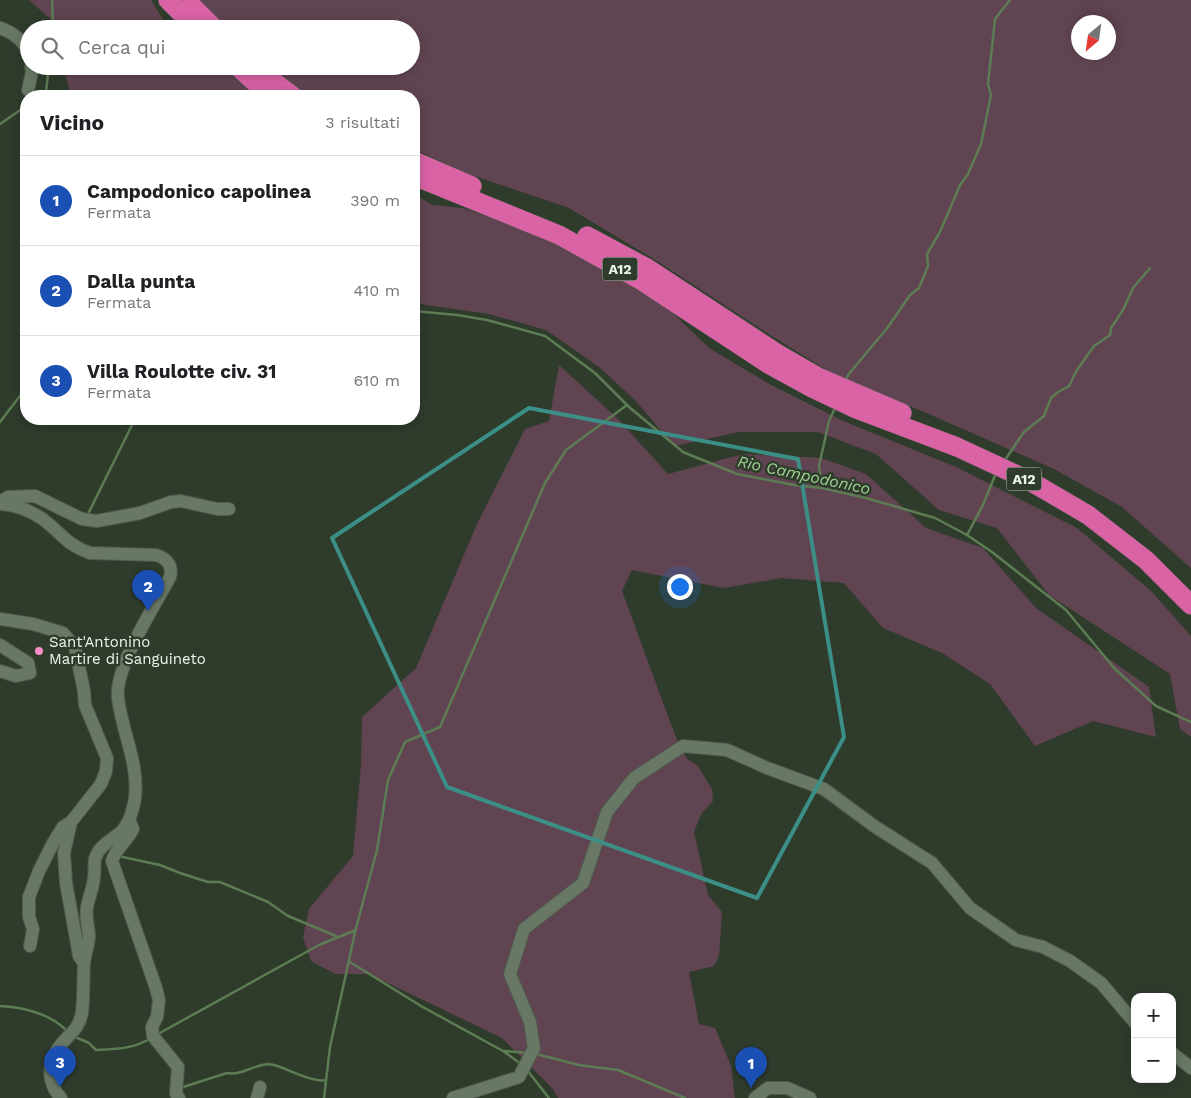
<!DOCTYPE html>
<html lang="it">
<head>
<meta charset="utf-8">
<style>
  :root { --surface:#fff; --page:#f2f2f2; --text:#202124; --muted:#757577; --line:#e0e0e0; --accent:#7c3aed }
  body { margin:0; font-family:"Work Sans",sans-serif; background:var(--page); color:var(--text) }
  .controls { position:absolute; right:15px; bottom:15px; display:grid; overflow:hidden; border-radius:10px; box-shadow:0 2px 12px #0003 }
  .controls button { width:45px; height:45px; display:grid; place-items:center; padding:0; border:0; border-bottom:1px solid var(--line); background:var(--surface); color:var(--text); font:25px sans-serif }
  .compass { position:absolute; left:1071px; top:15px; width:45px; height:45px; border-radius:50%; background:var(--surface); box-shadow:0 2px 12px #0003; rotate:209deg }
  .you { position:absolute; left:679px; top:586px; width:18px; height:18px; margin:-12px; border:4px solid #fff; border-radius:50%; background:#1a73e8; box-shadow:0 0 0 8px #1a73e833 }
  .badge { display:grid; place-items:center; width:32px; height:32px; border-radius:50%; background:var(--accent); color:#fff; font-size:16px; font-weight:700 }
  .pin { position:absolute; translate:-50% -41px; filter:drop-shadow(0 1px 2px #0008) }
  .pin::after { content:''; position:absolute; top:26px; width:18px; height:15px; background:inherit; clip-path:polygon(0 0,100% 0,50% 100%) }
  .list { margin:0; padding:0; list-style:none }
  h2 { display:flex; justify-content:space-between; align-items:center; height:65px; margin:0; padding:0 20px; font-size:21px }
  h2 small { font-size:16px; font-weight:400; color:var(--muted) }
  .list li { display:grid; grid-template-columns:32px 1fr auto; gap:15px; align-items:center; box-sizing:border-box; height:90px; padding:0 20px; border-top:1px solid var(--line) }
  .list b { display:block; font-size:19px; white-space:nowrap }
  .list p { margin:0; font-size:16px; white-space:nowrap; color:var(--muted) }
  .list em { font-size:16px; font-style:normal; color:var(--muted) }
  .icon { flex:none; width:28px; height:28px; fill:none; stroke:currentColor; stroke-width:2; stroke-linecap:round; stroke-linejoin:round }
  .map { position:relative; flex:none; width:1191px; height:1098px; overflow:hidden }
  .search { position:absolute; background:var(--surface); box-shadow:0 2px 12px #0003; left:20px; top:20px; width:400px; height:55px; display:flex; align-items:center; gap:12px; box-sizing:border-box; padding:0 18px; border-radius:28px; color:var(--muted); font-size:19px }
  .panel { position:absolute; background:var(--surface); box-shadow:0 2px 12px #0003; left:20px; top:90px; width:400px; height:335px; border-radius:20px }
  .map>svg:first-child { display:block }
  .green { fill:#614452; fill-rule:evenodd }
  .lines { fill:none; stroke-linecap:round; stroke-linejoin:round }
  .stream { stroke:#5c7d54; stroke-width:2.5 }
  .minor-casing { stroke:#4e5a4c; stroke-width:14 }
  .highway-casing { stroke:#4e5a4c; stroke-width:20 }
  .minor { stroke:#697865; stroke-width:12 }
  .highway { stroke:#da63a6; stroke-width:19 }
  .marked { fill:none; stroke:#3b8f87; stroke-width:4; stroke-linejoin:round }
  .poi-dot { fill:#f98fc8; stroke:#2f3c2c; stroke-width:2 }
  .labels { text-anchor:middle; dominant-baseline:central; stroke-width:5; stroke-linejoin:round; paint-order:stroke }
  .shield { fill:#2f3c2c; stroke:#b3beb2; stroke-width:1 }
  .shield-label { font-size:14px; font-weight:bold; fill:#ecf5eb }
  .poi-label { font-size:15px; fill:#ecf5eb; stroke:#2f3c2c; text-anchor:start }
  .water-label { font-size:16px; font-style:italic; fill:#9ed192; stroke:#2f3c2c }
</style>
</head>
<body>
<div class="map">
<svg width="1191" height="1098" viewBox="0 0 1191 1098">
  <rect width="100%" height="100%" fill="#2f3c2c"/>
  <path class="green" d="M29,0h122l18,29h-114l-1,-7z
    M199,0h992v568l-69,-61 -68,-38 -132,-58 -79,-31 -76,-47 -110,-72 -88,-53 -103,-35 -52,-24v-53h-104l-42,-30h143v-37h-183zM1078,22h30v30h-30z
    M63,66h155l13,9 26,21h-186z
    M414,194l18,11 31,3 62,21 68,32 76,48 40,39 62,37 70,35 115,47 121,61 75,64 39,44v101l-11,-8 -10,-55 -121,-79 -52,-67 -58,-18 -63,-56 -58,-22h-79l-65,14 -39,-46 -36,-33 -53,-37 -57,-16 -63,-9 -12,-4z
    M559,365l59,54 50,55 75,-20 78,4 45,16 60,54 57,20 53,60 113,79 7,50 -63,-16 -58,25 -45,-62 -48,-31 -59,-25 -39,-45 -62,-5 -58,10 -92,-18 -10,21 53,144 12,24 10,6 15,24 1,12 -12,13 -7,18 14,63 14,17 -3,44 -5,10 -25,6 10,52 16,4 16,38 4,32h-177l-5,-9 -51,-51 -133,-64h-34l-24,-13 -8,-24 6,-28 44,-53 8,-91 1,-48 54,-49 61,-144 48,-95 24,-8z"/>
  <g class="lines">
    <path class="stream" d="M52,0l1,29
      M41,96l5,-4
      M49,96l-3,-4 3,-26
      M0,124l26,-18
      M414,311l43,4 30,5 58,16 50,37 34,34 54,45 54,22 57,11 28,3 44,10 69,20 32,17 25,17 74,58 49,59 41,37 35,16
      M845,382l3,-7 40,-48 22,-32 9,-7 9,-22 -1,-12 13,-22 20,-47 8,-11 13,-30 10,-49 -3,-11 7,-65 15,-19
      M0,422l26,-34
      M1005,460l19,-28 20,-16 7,-18 7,-6 11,-6 8,-16 17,-24 16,-11 1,-7 12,-18 10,-22 17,-20
      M822,487l-3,-21 10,-45 6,-13
      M89,512l46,-93
      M967,535l16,-30 13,-32
      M118,856l42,9 20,8 28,9h12l48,20 20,14 48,20
      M350,962l71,44 82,45 18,13
      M0,1006c23,1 51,8 67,25
      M158,1034l161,-89 37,-15
      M73,1036l16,7 7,7c20,-1 38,-1 55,-12
      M504,1051l24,2
      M536,1054l43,11 39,5 67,28
      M527,1070l22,28
      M180,1088l47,-15c17,3 31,-12 47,-8 14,4 39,18 52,15
      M324,1098l6,-51 26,-119 21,-78 11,-70 17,-38 35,-15 105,-244 21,-33 61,-45"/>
    <g class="minor-casing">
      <path id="minor" d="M0,28c13,4 26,14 29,28
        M28,90l4,-18 -1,-6
        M0,502l8,-5 27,-1 47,23 15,2 43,-8 31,-11 10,-1 36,8h12
        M0,504c15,1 29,6 41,14 19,13 25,27 49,35l66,2c11,3 17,11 14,22 -15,28 -56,91 -52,121 4,34 21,65 17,100 -2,12 -5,25 -14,34 -10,9 -22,13 -26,27 -1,6 0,12 -1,19 -1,10 -5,19 -7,29 -2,10 2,20 2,30 -1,9 -4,18 -5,26 -1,16 0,33 -2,49 -3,20 -16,23 -25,38 -10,16 -9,34 4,48
        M0,619l33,5 30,9 12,14 9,44 1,14 22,53 -1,13 -5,13 -30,38 -7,31 2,30 11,61 2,12 5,7
        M0,645l28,18 2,10 -14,3 -16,-5
        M129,820l4,9c-6,12 -17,19 -21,32l44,127 3,12 -2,17 -5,10 1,9 25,31 -2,27 3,4
        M30,946l3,-17 -4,-12v-20l10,-26 14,-28 10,-16 8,-5
        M1172,1053l19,15
        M257,1098l3,-11
        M453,1098l66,-21 15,-29 -4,-26 -20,-48 14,-45 59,-46 24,-71 27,-34 49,-32 44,4 40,18 57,21 50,37 58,37 38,45 46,32 27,7 27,14 31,22 34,40
        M755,1098l13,-10h19l23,10"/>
    </g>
    <g class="highway-casing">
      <path id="highway" d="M168,0l29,29
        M191,5l24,24
        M237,66l23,21
        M253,66l40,30
        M414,161l58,25
        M414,176l145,59 83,46 128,84 42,23 42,20 103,39 71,33 60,35 58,45 45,45
        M587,236l60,32 131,86 40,23 84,36"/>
    </g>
    <use href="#minor" class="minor"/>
    <use href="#highway" class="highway"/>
  </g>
  <path class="marked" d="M529,408l269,51 46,278 -87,161 -310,-111 -115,-249z"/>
  <circle class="poi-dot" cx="39" cy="651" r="5"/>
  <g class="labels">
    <g class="shield">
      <rect x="602.5" y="257.5" width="35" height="23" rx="4"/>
      <rect x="1006.5" y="467.5" width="35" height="23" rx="4"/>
    </g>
    <g class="shield-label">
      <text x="620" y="269">A12</text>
      <text x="1024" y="479">A12</text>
    </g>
    <g class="poi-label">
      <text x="49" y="642">Sant'Antonino<tspan x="49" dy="17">Martire di Sanguineto</tspan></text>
    </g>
    <g class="water-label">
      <text transform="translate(804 475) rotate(12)">Rio Campodonico</text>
    </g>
  </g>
</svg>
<div class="controls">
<button>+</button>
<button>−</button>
</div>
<svg class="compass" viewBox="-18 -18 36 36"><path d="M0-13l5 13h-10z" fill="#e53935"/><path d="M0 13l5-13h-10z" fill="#757577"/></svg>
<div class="you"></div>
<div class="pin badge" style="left:751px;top:1088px;background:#1a4fb4">1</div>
<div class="pin badge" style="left:148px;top:611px;background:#1a4fb4">2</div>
<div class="pin badge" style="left:60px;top:1087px;background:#1a4fb4">3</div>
<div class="search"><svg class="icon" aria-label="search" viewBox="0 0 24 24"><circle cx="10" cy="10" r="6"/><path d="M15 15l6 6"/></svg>Cerca qui</div>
<section class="panel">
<h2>Vicino<small>3 risultati</small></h2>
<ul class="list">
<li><span class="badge" style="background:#1a4fb4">1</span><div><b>Campodonico capolinea</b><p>Fermata</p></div><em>390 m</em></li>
<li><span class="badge" style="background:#1a4fb4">2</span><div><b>Dalla punta</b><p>Fermata</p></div><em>410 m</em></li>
<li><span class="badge" style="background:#1a4fb4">3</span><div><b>Villa Roulotte civ. 31</b><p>Fermata</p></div><em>610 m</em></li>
</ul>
</section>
</div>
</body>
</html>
